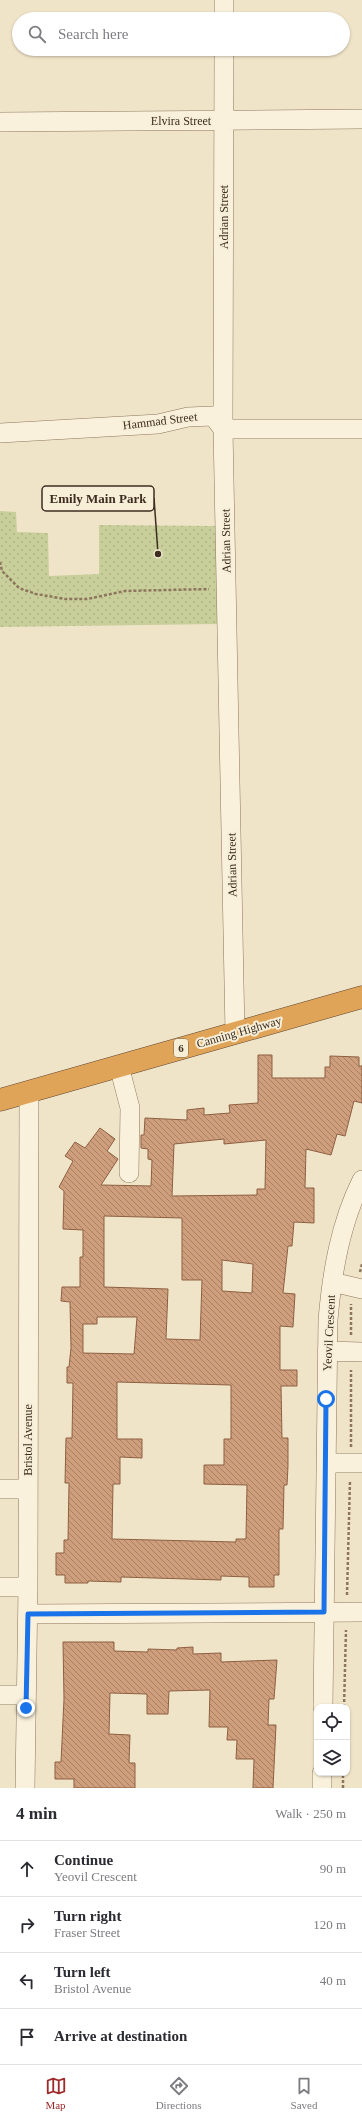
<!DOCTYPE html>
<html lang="en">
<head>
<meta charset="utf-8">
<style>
  :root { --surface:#fff; --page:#f7f7f7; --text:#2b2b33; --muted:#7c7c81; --line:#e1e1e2; --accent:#9e2a2b }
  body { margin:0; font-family:Georgia,serif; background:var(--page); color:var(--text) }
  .controls { position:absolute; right:12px; bottom:12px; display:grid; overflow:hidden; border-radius:8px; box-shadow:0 1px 3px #0004 }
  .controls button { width:36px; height:36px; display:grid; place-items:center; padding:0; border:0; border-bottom:1px solid var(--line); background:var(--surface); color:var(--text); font:20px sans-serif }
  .stop { position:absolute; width:12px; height:12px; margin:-9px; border:3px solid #1a73e8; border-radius:50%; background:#fff }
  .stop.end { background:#1a73e8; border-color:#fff; box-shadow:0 1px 4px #0008 }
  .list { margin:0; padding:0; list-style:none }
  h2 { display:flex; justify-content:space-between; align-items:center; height:52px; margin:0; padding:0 16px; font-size:17px }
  h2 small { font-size:13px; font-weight:400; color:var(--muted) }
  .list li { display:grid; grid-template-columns:26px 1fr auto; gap:12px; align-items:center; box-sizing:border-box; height:56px; padding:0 16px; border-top:1px solid var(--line) }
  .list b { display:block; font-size:15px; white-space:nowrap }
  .list p { margin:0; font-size:13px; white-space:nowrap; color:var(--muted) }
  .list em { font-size:13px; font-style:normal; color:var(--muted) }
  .icon { flex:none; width:22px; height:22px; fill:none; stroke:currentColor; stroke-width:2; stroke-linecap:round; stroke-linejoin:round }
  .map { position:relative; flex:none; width:362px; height:1788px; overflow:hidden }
  .search { position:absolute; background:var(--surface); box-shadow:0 1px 3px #0004; left:12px; right:12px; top:12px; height:44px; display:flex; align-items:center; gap:10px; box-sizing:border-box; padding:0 14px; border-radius:22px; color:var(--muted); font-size:15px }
  .sheet { height:276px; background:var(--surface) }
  nav { display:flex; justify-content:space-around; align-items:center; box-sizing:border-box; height:56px; border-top:1px solid var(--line); background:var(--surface); font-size:11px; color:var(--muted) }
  nav a { display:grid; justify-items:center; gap:2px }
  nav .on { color:var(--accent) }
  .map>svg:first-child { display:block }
  .park { fill:url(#park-dots) }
  .building { fill:url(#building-back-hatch); stroke:#8d5f41; fill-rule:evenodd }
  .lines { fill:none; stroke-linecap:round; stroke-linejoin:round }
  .minor-casing { stroke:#8d765c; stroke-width:20 }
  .highway-casing { stroke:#5b4430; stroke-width:23 }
  .path { stroke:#8d765c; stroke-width:2.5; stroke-dasharray:3 2; stroke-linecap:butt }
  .minor { stroke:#faf1dc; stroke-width:19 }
  .highway { stroke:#e0a458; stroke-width:22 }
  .route { stroke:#1a73e8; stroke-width:5 }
  .labels { text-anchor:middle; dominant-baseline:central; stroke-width:4; stroke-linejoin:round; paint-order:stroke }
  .shield { fill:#f7eed8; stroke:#756857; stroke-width:1 }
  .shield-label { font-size:11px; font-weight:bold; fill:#3d2e20 }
  .street-label { font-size:12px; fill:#3d2e20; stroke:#f7eed8 }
  .leader { fill:none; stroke:#3d2e20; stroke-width:1.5 }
  .callout-dot { fill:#3d2e20; stroke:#f7eed8; stroke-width:1.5 }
  .callout { fill:#f7eed8; stroke:#3d2e20; stroke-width:1.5 }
  .callout-label { font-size:13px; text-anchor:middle; font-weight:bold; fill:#3d2e20 }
</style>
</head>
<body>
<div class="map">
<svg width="362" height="1788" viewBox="0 0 362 1788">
  <defs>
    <pattern id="park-dots" width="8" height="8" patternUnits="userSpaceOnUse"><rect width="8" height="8" fill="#c9cf9b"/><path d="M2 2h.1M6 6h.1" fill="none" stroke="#aeb285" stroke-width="1.8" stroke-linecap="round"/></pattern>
    <pattern id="building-back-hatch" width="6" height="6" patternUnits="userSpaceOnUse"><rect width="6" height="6" fill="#cf9f7d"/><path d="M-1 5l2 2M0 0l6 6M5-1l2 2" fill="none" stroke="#a98266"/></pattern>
  </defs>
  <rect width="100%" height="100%" fill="#f0e4c8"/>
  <path class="park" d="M0,511l16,1 1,20 31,1 1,43 50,-2v-49l118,1 1,98 -218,3z"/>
  <path class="building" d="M258,1055h14v23h53v-11h5v-11l29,1v9h3v37l-8,-2 -9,35 -8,-2 -6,21 -25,-6 -1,39h9v35l-20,-1 -2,24h-4l-5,47 12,1 -2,33 -13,-1v44h17v16h-16l1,52h6v28l-1,19h-3l-1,44h-4v46h-5v12h-25v-10l-28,-1v4l-100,-3v5l-33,-1v2h-23v-8h-9v-22h8v-13h4l1,-57h-4l1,-45h6l1,-55h-6v-16h2l2,-19 -1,-46 -9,-1 1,-14h18v-30h3v-27l-20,-1 1,-38 -5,-4 14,-26 -8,-5 10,-14 10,6 15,-20 15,11 -8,12 11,8 -17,26 50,1 1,-26 -4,-1v-10l-7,-1v-13h3l1,-17 42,2v-10l17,-2v7l26,-2 -1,-8 29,-2zM224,1139v5l42,-4 -1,49h-8v6l-85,1 2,-52zM104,1216l78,2v62h20l-2,60 -34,-1 2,-50 -64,-2zM222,1260l31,4 -1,29 -30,-2zM97,1317h40l-3,37 -51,-1v-29h14zM117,1382l114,3v54h-7v26h-20v19l43,1 -1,54h-10v3l-124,-3 1,-55h7v-27l22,1v-19h-25z
    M63,1642h51v9l34,1v-3l29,1v-2l16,-1v7l28,-1v9l56,-2 -3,39h-5l-1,26h8l-3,63h-20l1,-29h-18l1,-19h-10l1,-13h-19l1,-37 -41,1 -1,23h-21v-20l-37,-1 -1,41 21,1 -1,28h6v25h-61v-9h-19v-17h6l3,-63z"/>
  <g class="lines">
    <g class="minor-casing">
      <path id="minor" d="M224,0v19
        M224,49l-1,380 12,604
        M0,122l362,-3
        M0,433l158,-9 30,-7 25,-1 10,13h139
        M119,1066l11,42 -1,65
        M332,1282l30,7
        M327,1351l35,1
        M326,1463h36
        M0,1489h28
        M0,1587h28
        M28,1614l334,-2
        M0,1695h26
        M323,1707l5,-387c4,-47 12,-96 34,-140
        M25,1788l3,-201 1,-495
        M322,1788v-15"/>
    </g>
    <g class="highway-casing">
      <path id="highway" d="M0,1100l362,-103"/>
    </g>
    <path class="path" d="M0,562l2,9 17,17 17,6 29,5h22l38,-8 84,-2
      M360,1272l2,-8
      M351,1335v-31
      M351,1447v-77
      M347,1595l3,-115
      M344,1707l2,-77
      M343,1788v-15"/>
    <use href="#minor" class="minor"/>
    <use href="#highway" class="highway"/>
  </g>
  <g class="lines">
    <path class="route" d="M26,1708l2,-94 296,-2 2,-213"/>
  </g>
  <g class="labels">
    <rect class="shield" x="174" y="1039" width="14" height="18" rx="3"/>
    <g class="shield-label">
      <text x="181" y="1048">6</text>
    </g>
    <g class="street-label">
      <text x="181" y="121">Elvira Street</text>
      <text transform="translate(224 217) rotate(-90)">Adrian Street</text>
      <text transform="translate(160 421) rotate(-7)">Hammad Street</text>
      <text transform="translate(226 541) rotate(-91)">Adrian Street</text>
      <text transform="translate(232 865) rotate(-91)">Adrian Street</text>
      <text transform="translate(239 1032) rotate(-16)">Canning Highway</text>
      <text transform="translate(329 1333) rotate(-87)">Yeovil Crescent</text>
      <text transform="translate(28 1440) rotate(-90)">Bristol Avenue</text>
    </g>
  </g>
  <path class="leader" d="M158 554L154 498"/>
  <circle class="callout-dot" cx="158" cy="554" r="4"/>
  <rect class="callout" x="42" y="486" width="112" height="25" rx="4"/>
  <g class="callout-label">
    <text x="98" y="503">Emily Main Park</text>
  </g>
</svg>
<div class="controls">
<button><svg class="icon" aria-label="locate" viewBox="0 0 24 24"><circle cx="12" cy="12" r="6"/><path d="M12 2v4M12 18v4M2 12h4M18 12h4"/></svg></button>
<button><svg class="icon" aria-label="layers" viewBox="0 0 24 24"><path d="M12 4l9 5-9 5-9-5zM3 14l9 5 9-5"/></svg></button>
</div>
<div class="stop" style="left:326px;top:1399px"></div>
<div class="stop end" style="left:26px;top:1708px"></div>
<div class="search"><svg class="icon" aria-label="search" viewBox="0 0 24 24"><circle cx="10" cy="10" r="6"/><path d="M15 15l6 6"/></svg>Search here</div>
</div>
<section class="sheet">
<h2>4 min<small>Walk · 250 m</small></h2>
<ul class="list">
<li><svg class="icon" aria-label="ahead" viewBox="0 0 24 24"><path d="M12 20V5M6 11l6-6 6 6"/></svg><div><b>Continue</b><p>Yeovil Crescent</p></div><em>90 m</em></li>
<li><svg class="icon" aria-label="right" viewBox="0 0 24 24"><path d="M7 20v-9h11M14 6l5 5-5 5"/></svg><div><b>Turn right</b><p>Fraser Street</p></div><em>120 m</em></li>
<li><svg class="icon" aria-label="left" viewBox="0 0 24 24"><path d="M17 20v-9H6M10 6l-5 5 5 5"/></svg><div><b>Turn left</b><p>Bristol Avenue</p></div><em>40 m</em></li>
<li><svg class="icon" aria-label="arrive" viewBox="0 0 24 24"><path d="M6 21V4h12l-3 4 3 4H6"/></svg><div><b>Arrive at destination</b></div></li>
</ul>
</section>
<nav>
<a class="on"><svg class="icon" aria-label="map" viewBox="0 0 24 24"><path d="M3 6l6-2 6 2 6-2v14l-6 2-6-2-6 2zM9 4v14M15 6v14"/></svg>Map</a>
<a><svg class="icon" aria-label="directions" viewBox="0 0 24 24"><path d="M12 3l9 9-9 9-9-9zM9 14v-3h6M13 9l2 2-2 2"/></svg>Directions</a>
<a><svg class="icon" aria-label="saved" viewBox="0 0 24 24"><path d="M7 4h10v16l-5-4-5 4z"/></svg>Saved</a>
</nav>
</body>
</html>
